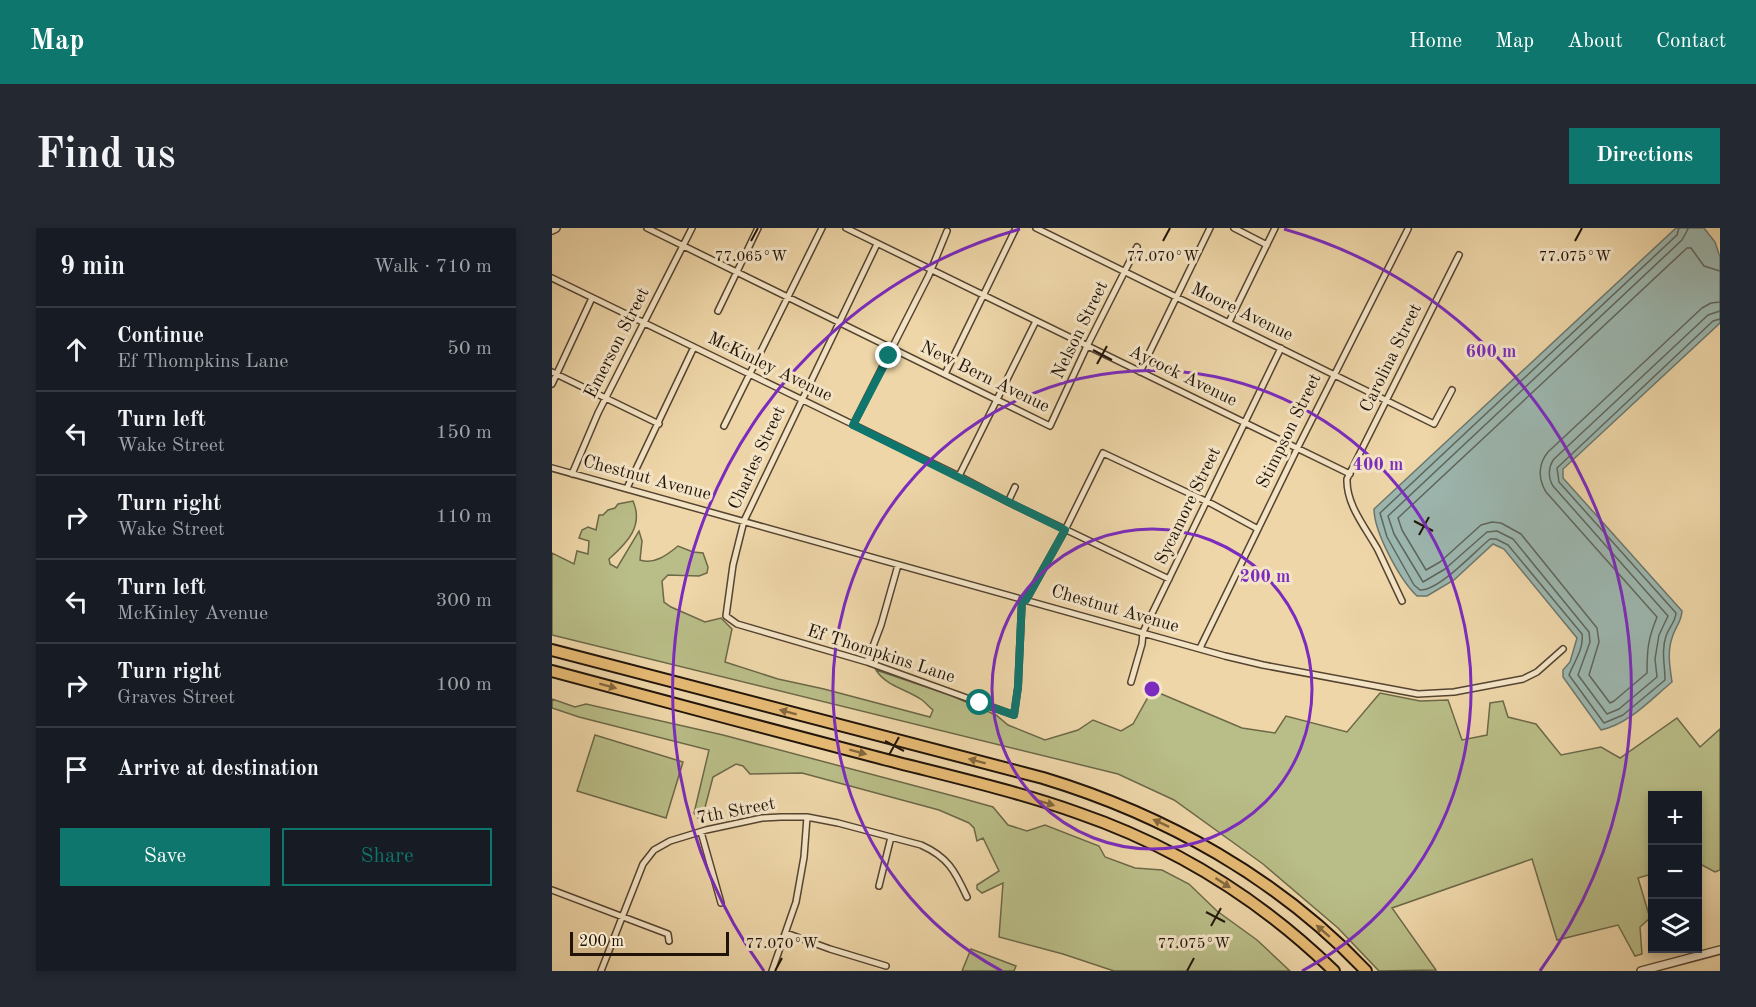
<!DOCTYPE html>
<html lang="en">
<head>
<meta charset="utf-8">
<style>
  :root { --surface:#171b24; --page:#242831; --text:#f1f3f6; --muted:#9ea1a6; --line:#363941; --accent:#0f766e }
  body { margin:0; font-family:"Old Standard TT",serif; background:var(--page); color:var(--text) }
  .controls { position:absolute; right:18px; bottom:18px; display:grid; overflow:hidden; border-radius:0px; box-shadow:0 3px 9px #0003 }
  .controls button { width:54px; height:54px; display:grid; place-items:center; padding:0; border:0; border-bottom:2px solid var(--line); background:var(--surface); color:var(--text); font:30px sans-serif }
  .scale { position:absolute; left:18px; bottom:15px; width:159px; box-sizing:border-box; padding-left:6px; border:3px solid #201409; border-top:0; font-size:16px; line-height:21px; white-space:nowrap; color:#201409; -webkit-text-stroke:4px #f4e4c6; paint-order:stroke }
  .stop { position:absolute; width:18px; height:18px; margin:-14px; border:4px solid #0f766e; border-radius:50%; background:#fff }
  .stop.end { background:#0f766e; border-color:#fff; box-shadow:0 2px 6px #0008 }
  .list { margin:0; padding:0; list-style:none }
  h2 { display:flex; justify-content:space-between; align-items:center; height:78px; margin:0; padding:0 24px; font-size:26px }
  h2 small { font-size:20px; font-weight:400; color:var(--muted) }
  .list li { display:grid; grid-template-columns:39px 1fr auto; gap:18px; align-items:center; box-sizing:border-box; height:84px; padding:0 24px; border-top:2px solid var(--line) }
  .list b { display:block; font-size:22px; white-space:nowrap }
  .list p { margin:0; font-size:20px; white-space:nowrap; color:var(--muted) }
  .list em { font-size:20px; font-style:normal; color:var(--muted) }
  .actions { display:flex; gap:12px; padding:18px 24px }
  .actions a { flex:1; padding:14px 0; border:2px solid var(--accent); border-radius:0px; text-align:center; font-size:21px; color:var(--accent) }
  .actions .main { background:var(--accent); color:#fff }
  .icon { flex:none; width:33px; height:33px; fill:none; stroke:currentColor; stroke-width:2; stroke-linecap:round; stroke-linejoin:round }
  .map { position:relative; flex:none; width:1168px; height:743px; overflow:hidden; border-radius:0px }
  header { display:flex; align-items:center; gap:36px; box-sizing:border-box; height:84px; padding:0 30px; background:var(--accent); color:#fff }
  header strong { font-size:28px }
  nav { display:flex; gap:33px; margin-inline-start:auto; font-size:21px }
  .intro { display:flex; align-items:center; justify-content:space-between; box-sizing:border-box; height:144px; padding:0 36px }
  h1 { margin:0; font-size:42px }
  .button { padding:15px 27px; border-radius:0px; background:var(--accent); color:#fff; font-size:21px; font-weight:700 }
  main { display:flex; gap:36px; padding:0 36px }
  aside { flex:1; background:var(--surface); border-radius:0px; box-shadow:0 3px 9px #0003 }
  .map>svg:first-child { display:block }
  .green { fill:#b9bd87; stroke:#6c6848; stroke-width:1.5 }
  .water { fill:#9cb7b0; stroke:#6a766d; stroke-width:1.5 }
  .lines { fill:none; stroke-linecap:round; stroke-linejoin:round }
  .shore { stroke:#5e665c; stroke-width:1.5 }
  .minor-casing { stroke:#544431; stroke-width:8 }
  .tertiary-casing { stroke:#544431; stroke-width:10 }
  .motorway-casing { stroke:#201409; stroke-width:14 }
  .minor { stroke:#f4e4c6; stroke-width:5 }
  .tertiary { stroke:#f4e4c6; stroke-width:7 }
  .motorway { stroke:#e7bb74; stroke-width:10 }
  .oneway { fill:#84683e }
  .route { stroke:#0f766e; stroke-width:8 }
  .ticks { fill:none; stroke:#201409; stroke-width:2 }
  .ring { fill:none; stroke:#7b2cbf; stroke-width:3 }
  .labels { text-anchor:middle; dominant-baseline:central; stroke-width:6; stroke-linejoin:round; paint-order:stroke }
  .street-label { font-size:18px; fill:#201409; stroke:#f4e4c6 }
  .ticks-label { font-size:15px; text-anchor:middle; fill:#201409; stroke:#f4e4c6; stroke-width:6; stroke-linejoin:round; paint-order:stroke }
  .centre { fill:#7b2cbf; stroke:#f4e4c6; stroke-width:3 }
  .ring-label { font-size:18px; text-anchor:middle; font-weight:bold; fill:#7b2cbf; stroke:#f4e4c6; stroke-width:6; stroke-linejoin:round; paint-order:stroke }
</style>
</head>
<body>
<header>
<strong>Map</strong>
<nav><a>Home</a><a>Map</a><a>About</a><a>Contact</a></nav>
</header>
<div class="intro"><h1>Find us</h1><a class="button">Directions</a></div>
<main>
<aside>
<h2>9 min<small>Walk · 710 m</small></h2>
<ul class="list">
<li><svg class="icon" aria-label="ahead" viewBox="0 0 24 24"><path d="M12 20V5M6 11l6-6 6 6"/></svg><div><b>Continue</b><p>Ef Thompkins Lane</p></div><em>50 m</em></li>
<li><svg class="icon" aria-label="left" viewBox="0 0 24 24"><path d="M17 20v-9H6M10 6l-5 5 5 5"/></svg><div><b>Turn left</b><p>Wake Street</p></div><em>150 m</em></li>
<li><svg class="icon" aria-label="right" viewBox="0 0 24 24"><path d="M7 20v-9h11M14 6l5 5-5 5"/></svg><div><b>Turn right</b><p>Wake Street</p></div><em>110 m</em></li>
<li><svg class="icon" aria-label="left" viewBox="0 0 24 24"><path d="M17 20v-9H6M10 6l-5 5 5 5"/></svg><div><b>Turn left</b><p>McKinley Avenue</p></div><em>300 m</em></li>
<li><svg class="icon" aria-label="right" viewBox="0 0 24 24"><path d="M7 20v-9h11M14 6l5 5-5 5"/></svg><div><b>Turn right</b><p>Graves Street</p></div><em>100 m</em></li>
<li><svg class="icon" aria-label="arrive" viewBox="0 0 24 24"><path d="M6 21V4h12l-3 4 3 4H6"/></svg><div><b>Arrive at destination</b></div></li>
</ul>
<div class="actions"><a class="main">Save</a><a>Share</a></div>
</aside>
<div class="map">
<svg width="1168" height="743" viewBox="0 0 1168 743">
  <rect width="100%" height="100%" fill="#eed6a8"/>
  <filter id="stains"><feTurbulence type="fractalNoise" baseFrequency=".00333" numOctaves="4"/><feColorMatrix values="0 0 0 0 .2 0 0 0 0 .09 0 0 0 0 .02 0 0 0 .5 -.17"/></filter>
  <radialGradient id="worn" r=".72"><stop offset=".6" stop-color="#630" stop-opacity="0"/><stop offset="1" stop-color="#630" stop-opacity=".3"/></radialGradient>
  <path class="green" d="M81,273c11,25 -6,42 -24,58l1,5 7,4 22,-37 3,10 -2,19c14,5 27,-5 38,-14l15,6 10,1 5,14 -1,6 -8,3 -31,-1 -6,6 2,21 7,5 34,15 16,-4 11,11 -7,33 53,17 46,10 106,28 3,-7c-4,-3 -7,-7 -11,-10 -16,-11 -36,-14 -46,-30l74,25 46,20 12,10 37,15 33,-10 15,-10 28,11 12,-7 19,-34 90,38 33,5 11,-17 61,16 33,-39 40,8 28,-1 14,40 25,-5 3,-32 13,-2 5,16 28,7 25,31 40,-8 19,11 57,-40 23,29 20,-18v141l-5,2 -17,-9v-67h-46v78l-14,4 12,40 -10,9 2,27 -7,2 -17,-31 -61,15 -25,-81 -140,49 44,62 -57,1 -41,-43 -75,-64 -89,-64 -56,-26 -566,-139v-82l22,11 3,-13 11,3 1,-13 -10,-3 3,-8 6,-3 8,3 3,-15h4l5,-5 7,-2 3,-4z
    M0,471l23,8 11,-3 137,31 238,63 32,9 15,18 19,6 18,-6 54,21 6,11 30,11 27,2 27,14 28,27 40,29 33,31h-176l-51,-17 -64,-17 4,-54 -21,10 -5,-4v-4l22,-14 -16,-33 -6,3 -3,-13 -5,-5 -30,-13 -137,-37 -52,1 -7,-8 -7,-2 -23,13 -10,38 -5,3 -4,-5 15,-63 -130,-33 -27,-9z
    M43,507l88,27 -17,56 -89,-27z
    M419,721l45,17 -2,5h-52z"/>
  <path class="water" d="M1124,0h28l11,14 5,15v66l-157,146v9l119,133c-1,13 -7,15 -10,27 -5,14 -2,30 0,44 -22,18 -43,42 -71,48l-38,-53v-7l7,-8 7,-24 -73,-89 -11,-5 -39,36 -27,16h-10c-17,-16 -43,-64 -43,-87z"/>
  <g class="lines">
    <path class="shore" d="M1127,0l-2,7 -297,278 7,24 27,48 6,5c19,1 55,-39 70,-51h6l12,6 74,89c2,15 -8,28 -13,41l35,48 19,-8 42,-35c0,-15 -4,-29 1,-44 3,-9 9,-13 10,-23l-117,-131 -2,-14 156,-147 7,-2
      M1135,0l1,1 -6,11 -294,276 6,18 29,48 22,-13 42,-37 10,-1 16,8 76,93 1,10 -12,33 29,39 12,-5 38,-32 -2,-18 4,-24 9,-19 -115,-130c-5,-8 -5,-19 1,-27l154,-144 12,-4
      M1168,43l-16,-5 -13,-18h-4l-289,270 4,12 24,40 14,-8 41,-37 11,-3 9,1 20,11 76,94 2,14 -10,33 21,28 4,-2 33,-28c0,-24 1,-34 10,-56l-111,-125c-8,-13 -8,-28 2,-40l154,-144 9,-5 9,-1"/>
    <g class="minor-casing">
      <path id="minor" d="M95,0l403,198 37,-80 50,-99
        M294,0l504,246
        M484,0l398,196 18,-34
        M682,0l33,17
        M325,16l-133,277 -11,44 -7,51 11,8 130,38 147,53 4,-28 4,-88
        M0,50l407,198 49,26 161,77
        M166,83l40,-83
        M677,94l46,-94
        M0,144l107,52
        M588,144l70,-144
        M393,146l71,-146
        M0,156l40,-86
        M301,197l76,-150 18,-44
        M172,198l98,-198
        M0,240l673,188 38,9 155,29 36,-2 69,-13 14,-7 26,-23
        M20,246l26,-61 94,-185
        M407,248l77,-155
        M75,260l67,-141
        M456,274l7,-15
        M474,372l39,-70 38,-77 109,51 46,25
        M850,373c-8,-17 -16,-34 -24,-51 -12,-22 -32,-45 -31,-71l112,-224
        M648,420l97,-199 111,-220
        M315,434l14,-37 17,-60
        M579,454l11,-38 1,-12 138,-284
        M149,604l20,71
        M327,658l12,-49
        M0,662l116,44 1,7
        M234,705l44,16 56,17
        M49,743l42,-107 11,-14 16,-9 36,-11 56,-12 19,-1h26l31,6 83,22c27,12 34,26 46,52
        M220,743l24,-69 8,-45 3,-40"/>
    </g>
    <g class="tertiary-casing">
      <path id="tertiary" d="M0,2l4,-2
        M1089,743l79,-21"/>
    </g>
    <g class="motorway-casing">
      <path id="motorway" d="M0,422l491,128c122,37 235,100 323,193
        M0,443c107,29 213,57 320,85 68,18 139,33 206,57 96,33 183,87 256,158"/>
    </g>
    <use href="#minor" class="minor"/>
    <use href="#tertiary" class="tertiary"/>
    <use href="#motorway" class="motorway"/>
  </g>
  <defs><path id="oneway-solid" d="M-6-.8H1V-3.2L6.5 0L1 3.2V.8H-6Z" transform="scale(1.5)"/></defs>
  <g class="oneway">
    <use href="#oneway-solid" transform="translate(56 458) rotate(15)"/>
    <use href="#oneway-solid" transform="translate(236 484) rotate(-165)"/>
    <use href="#oneway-solid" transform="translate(306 524) rotate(15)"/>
    <use href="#oneway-solid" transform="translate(425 533) rotate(-165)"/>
    <use href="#oneway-solid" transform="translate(494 575) rotate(16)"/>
    <use href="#oneway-solid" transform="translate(609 595) rotate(-155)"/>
    <use href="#oneway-solid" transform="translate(671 655) rotate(33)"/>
    <use href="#oneway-solid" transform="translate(771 703) rotate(-139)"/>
  </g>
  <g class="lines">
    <path class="route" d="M337,128l-36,69 212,105 -39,70 -4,-1 -4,88 -4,28 -34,-12"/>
  </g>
  <path class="ticks" d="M199,13l7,-13M611,13l7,-13M1023,13l7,-13M541,122l19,10M545,136l10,-18M862,293l19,10M867,307l10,-18M333,513l19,10M337,527l10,-18M654,684l19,10M659,698l10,-18M223,743l7,-13M635,743l7,-13"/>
  <g class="ring">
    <circle cx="600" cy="461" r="160"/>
    <path d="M450 743A319 319 0 1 1 750 743"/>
    <path d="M212 743A479 479 0 0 1 468 1M732 1A479 479 0 0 1 988 743"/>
  </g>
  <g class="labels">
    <g class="street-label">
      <text transform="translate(690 84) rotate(26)">Moore Avenue</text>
      <text transform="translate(528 102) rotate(-64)">Nelson Street</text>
      <text transform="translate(65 115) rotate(-63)">Emerson Street</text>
      <text transform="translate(839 130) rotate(-64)">Carolina Street</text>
      <text transform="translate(218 139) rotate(26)">McKinley Avenue</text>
      <text transform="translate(631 148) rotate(26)">Aycock Avenue</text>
      <text transform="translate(433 149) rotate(26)">New Bern Avenue</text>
      <text transform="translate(737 203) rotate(-64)">Stimpson Street</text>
      <text transform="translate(205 230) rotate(-65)">Charles Street</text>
      <text transform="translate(95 250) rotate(15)">Chestnut Avenue</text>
      <text transform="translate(636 278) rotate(-64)">Sycamore Street</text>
      <text transform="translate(563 381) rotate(16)">Chestnut Avenue</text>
      <text transform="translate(329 426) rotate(18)">Ef Thompkins Lane</text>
      <text transform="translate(184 583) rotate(-11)">7th Street</text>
    </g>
  </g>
  <g class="ticks-label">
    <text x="199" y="33">77.065°W</text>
    <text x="611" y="33">77.070°W</text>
    <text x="1023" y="33">77.075°W</text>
    <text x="230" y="720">77.070°W</text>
    <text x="642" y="720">77.075°W</text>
  </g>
  <circle cx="600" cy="461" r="9" class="centre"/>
  <g class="ring-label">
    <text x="939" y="129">600 m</text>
    <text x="826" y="242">400 m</text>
    <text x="713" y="354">200 m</text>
  </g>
  <rect width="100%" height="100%" filter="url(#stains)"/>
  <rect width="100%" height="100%" fill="url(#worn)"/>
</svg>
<div class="controls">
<button>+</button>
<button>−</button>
<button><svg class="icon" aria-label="layers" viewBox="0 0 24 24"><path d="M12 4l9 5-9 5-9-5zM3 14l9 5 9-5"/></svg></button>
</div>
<div class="scale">200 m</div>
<div class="stop" style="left:428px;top:475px"></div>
<div class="stop end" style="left:337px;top:128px"></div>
</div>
</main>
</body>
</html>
